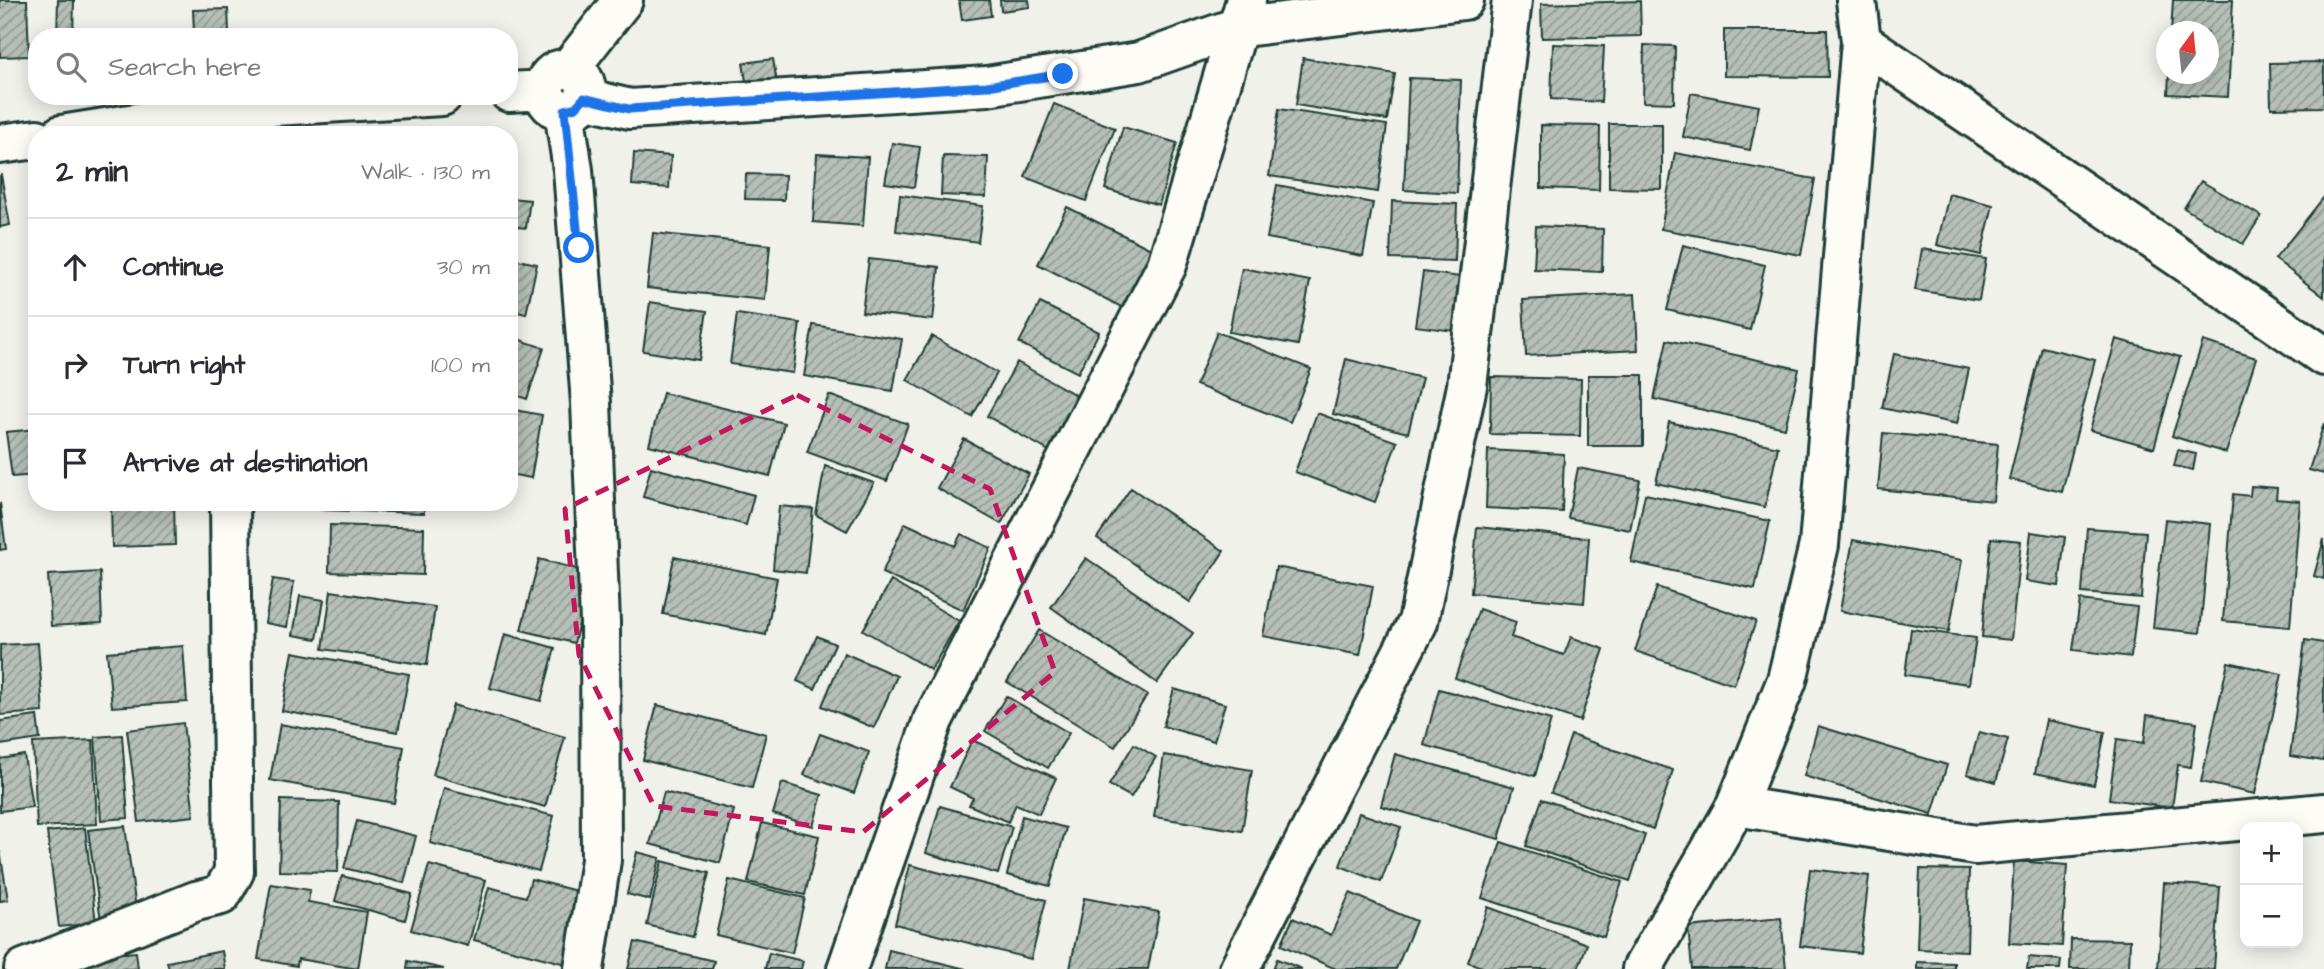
<!DOCTYPE html>
<html lang="en">
<head>
<meta charset="utf-8">
<style>
  :root { --surface:#fff; --page:#f2f2f3; --text:#2b2b33; --muted:#7c7c81; --line:#e1e1e2 }
  body { margin:0; font-family:"Architects Daughter",sans-serif; background:var(--page); color:var(--text) }
  .controls { position:absolute; right:21px; bottom:21px; display:grid; overflow:hidden; border-radius:14px; box-shadow:0 4px 18px #0003 }
  .controls button { width:63px; height:63px; display:grid; place-items:center; padding:0; border:0; border-bottom:2px solid var(--line); background:var(--surface); color:var(--text); font:35px sans-serif }
  .compass { position:absolute; left:2156px; top:21px; width:63px; height:63px; border-radius:50%; background:var(--surface); box-shadow:0 4px 18px #0003; rotate:15deg }
  .stop { position:absolute; width:21px; height:21px; margin:-16px; border:5px solid #1a73e8; border-radius:50%; background:#fff }
  .stop.end { background:#1a73e8; border-color:#fff; box-shadow:0 2px 7px #0008 }
  .list { margin:0; padding:0; list-style:none }
  h2 { display:flex; justify-content:space-between; align-items:center; height:91px; margin:0; padding:0 28px; font-size:30px }
  h2 small { font-size:23px; font-weight:400; color:var(--muted) }
  .list li { display:grid; grid-template-columns:46px 1fr auto; gap:21px; align-items:center; box-sizing:border-box; height:98px; padding:0 28px; border-top:2px solid var(--line) }
  .list b { display:block; font-size:26px; white-space:nowrap }
  .list em { font-size:23px; font-style:normal; color:var(--muted) }
  .icon { flex:none; width:38px; height:38px; fill:none; stroke:currentColor; stroke-width:2; stroke-linecap:round; stroke-linejoin:round }
  .map { position:relative; flex:none; width:2324px; height:969px; overflow:hidden }
  .search { position:absolute; background:var(--surface); box-shadow:0 4px 18px #0003; left:28px; top:28px; width:490px; height:77px; display:flex; align-items:center; gap:18px; box-sizing:border-box; padding:0 24px; border-radius:28px; color:var(--muted); font-size:26px }
  .panel { position:absolute; background:var(--surface); box-shadow:0 4px 18px #0003; left:28px; top:126px; width:490px; height:385px; border-radius:28px }
  .map>svg:first-child { display:block }
  .building { fill:url(#building-hatch); stroke:#1f3d34; stroke-width:2 }
  .lines { fill:none; stroke-linecap:round; stroke-linejoin:round }
  .minor-casing { stroke:#1f3d34; stroke-width:44 }
  .minor { stroke:#fdfcf7; stroke-width:38 }
  .route { stroke:#1a73e8; stroke-width:9 }
  .marked { fill:none; stroke:#c2185b; stroke-width:5; stroke-dasharray:14 9; stroke-linejoin:round }
</style>
</head>
<body>
<div class="map">
<svg width="2324" height="969" viewBox="0 0 2324 969">
  <defs>
    <pattern id="building-hatch" width="6" height="6" patternUnits="userSpaceOnUse" patternTransform="scale(1.75)"><rect width="6" height="6" fill="#b6bfb8"/><path d="M-1 1l2-2M0 6l6-6M5 7l2-2" fill="none" stroke="#939c96"/></pattern>
  </defs>
  <rect width="100%" height="100%" fill="#f0f1eb"/>
  <filter id="ink" filterUnits="userSpaceOnUse"><feTurbulence type="fractalNoise" baseFrequency=".0143" numOctaves="2"/><feDisplacementMap in="SourceGraphic" scale="14" xChannelSelector="R" yChannelSelector="G"/><feConvolveMatrix kernelMatrix="1 2 1 2 8 2 1 2 1" color-interpolation-filters="sRGB"/></filter>
  <g filter="url(#ink)">
    <path class="building" d="M0,0h27l2,56 -29,1z
      M58,0h16l-1,37h-16z
      M959,0h30l2,16 -29,4z
      M1000,0h29l1,7 -29,4z
      M2173,0h60l-5,97 -60,-3 1,-20h39v-42h-37z
      M1640,1l1,35 -99,2 -1,-34z
      M228,9l1,23 -35,1 -1,-23z
      M1724,30h103l1,47 -104,-1z
      M1553,44l51,2 -3,56 -50,-3z
      M1644,45l31,1 -1,57 -31,-1z
      M1303,58l92,16 -8,46 -91,-15z
      M773,59l5,30 -30,4 -5,-30z
      M2324,62v45l-53,1 -1,-45z
      M1409,78l52,2 -4,113 -53,-3z
      M1691,93l68,13 -9,44 -67,-13z
      M1054,104l61,24 -29,73 -61,-24z
      M1279,109l108,16 -9,67 -109,-16z
      M1609,124h53v65l-53,-1z
      M1541,125l59,1 -1,64 -58,-2z
      M1123,127l54,16 -18,62 -54,-16z
      M892,143l28,4 -6,40 -29,-4z
      M634,153l37,3 -2,32 -37,-3z
      M1675,153l140,26 -14,76 -140,-26z
      M817,154l51,3 -5,69 -50,-4z
      M943,156l45,1 -2,40 -45,-2z
      M746,174l39,1 -1,25 -39,-1z
      M1,175l9,50 -10,2v-51z
      M2201,181l60,35 -18,28 -59,-36z
      M1277,185l96,18 -10,53 -96,-18z
      M1949,194l44,11 -12,50 -44,-10z
      M900,195l83,11 -5,36 -82,-11z
      M2324,197v100l-49,-38z
      M509,198l21,2 -4,28 -17,-2z
      M1392,201l65,3 -2,57 -65,-2z
      M1067,207l90,45 -30,58 -89,-46z
      M1536,226l67,3 -1,43 -68,-3z
      M653,233l117,12 -5,55 -118,-12z
      M1683,245l82,20 -15,65 -83,-20z
      M1922,249l64,10 -7,41 -64,-10z
      M509,258l28,6 -11,50 -17,-4z
      M869,259l70,8 -6,53 -71,-8z
      M1242,268l68,13 -12,64 -69,-13z
      M1423,272l38,5 -7,54 -39,-5z
      M1635,294l3,56 -112,6 -3,-56z
      M650,302l57,9 -8,49 -56,-9z
      M1040,303l59,29 -21,41 -59,-30z
      M737,314l63,9 -7,50 -63,-9z
      M813,325l89,14 -9,52 -89,-15z
      M1217,332l94,37 -21,53 -94,-37z
      M509,336l35,12 -17,51 -18,-6z
      M932,336l65,37 -25,44 -65,-37z
      M2116,339l64,18 -26,91 -64,-18z
      M1667,340l132,29 -14,59 -131,-29z
      M2203,341l53,17 -30,95 -54,-17z
      M2042,347l53,13 -33,132 -53,-13z
      M1894,354l75,15 -12,55 -75,-16z
      M1346,359l76,19 -14,55 -75,-19z
      M1017,362l62,35 -30,54 -62,-35z
      M1588,375h55v71h-55z
      M1491,377l90,2 -1,57 -90,-2z
      M663,393l121,30 -14,53 -121,-31z
      M829,395l79,29 -21,57 -80,-29z
      M509,409l33,6 -11,63 -22,-4z
      M1317,413l80,29 -22,60 -80,-30z
      M1669,422l109,25 -13,60 -109,-24z
      M2324,423v51l-15,-4z
      M37,429v46l-25,2 -6,-45z
      M1883,433l115,11 -5,57 -115,-12z
      M964,439l65,35 -28,50 -64,-36z
      M1488,450l76,4 -2,58 -76,-4z
      M2178,450l18,4 -3,16 -19,-4z
      M825,466l49,17 -27,48 -31,-16z
      M651,467l103,28 -8,30 -103,-28z
      M1578,468l62,12 -10,50 -62,-12z
      M2251,486l26,2 -1,11 24,2 -10,126 -67,-6 10,-127 17,2z
      M1131,488l93,63 -34,51 -93,-64z
      M1645,494l125,27 -15,68 -124,-27z
      M111,502h63l1,43 -63,2z
      M322,502h102v11l-102,-3z
      M0,503l6,46 -6,1z
      M779,506l34,3 -7,64 -33,-4z
      M2165,519l45,5 -10,109 -47,-5z
      M905,523l50,23 6,-12 30,14 -28,62 -81,-37z
      M330,525l94,3 -1,47 -94,-3z
      M1477,527l112,11 -5,65 -113,-10z
      M2087,528l59,4 -5,66 -59,-5z
      M2031,532l34,5 -6,49 -34,-5z
      M1991,538l30,3 -10,99 -29,-3z
      M2324,539v40l-10,-3z
      M1853,540l109,20 -13,71 -109,-20z
      M674,557l103,21 -11,57 -103,-21z
      M1086,558l107,75 -36,50 -106,-76z
      M539,559l53,14 -18,70 -53,-13z
      M1276,567l97,19 -13,69 -97,-19z
      M100,572l2,51 -51,3 -3,-51z
      M273,579l21,3 -7,45 -22,-4z
      M891,581l68,40 -28,49 -68,-40z
      M1657,587l99,34 -22,64 -99,-34z
      M331,591l104,16 -8,58 -104,-16z
      M300,596l24,4 -7,39 -24,-4z
      M2080,600l57,7 -6,50 -58,-7z
      M1479,609l37,13 -5,15 53,18 7,-18 33,12 -24,72 -125,-43z
      M1911,629l65,9 -7,46 -64,-9z
      M1039,630l108,65 -32,52 -108,-65z
      M505,634l50,14 -14,53 -51,-13z
      M817,636l18,8 -20,45 -18,-8z
      M2305,640l19,3v118l-34,-5z
      M38,643l5,69 -43,3v-70z
      M183,646l4,56 -75,5 -5,-55z
      M293,652l116,22 -11,58 -116,-21z
      M844,653l53,23 -23,52 -52,-22z
      M2228,662l54,12 -27,120 -54,-12z
      M1174,689l51,15 -11,37 -51,-15z
      M1439,689l112,31 -16,56 -111,-31z
      M1006,696l63,37 -21,35 -63,-37z
      M453,705l112,32 -20,70 -112,-32z
      M657,705l109,29 -14,54 -109,-28z
      M2147,715l50,7 -6,45 -13,-2 -6,43 -63,-9 8,-60 27,4z
      M37,716l3,23 -40,6v-24z
      M2046,720l59,12 -11,53 -59,-12z
      M183,723l11,93 -55,6 -12,-92z
      M280,724l124,23 -10,56 -124,-23z
      M1818,726l129,39 -15,49 -128,-38z
      M1979,732l29,7 -12,43 -29,-8z
      M820,734l49,18 -15,41 -50,-18z
      M122,735l6,83 -27,2 -6,-83z
      M1571,735l102,35 -20,59 -102,-36z
      M93,740l4,84 -60,3 -4,-84z
      M972,740l84,38 -17,36 -23,-10 -8,18 -39,-17 4,-7 -23,-11z
      M1134,744l22,13 -25,40 -22,-12z
      M1395,754l119,33 -15,52 -118,-33z
      M24,755l8,52 -32,4v-52z
      M1164,755l88,15 -10,61 -88,-14z
      M782,783l40,12 -9,31 -40,-12z
      M444,788l110,28 -15,55 -109,-28z
      M664,792l70,18 -14,53 -70,-19z
      M1542,799l103,36 -15,46 -104,-35z
      M281,800l58,2 -1,70 -59,-1z
      M940,806l72,21 -14,47 -72,-21z
      M1359,813l42,14 -20,55 -41,-16z
      M1022,816l44,12 -16,58 -43,-11z
      M357,821l59,15 -12,47 -60,-15z
      M762,823l57,13 -14,59 -57,-13z
      M125,826l12,91 -36,4 -13,-91z
      M85,828l11,95 -37,4 -12,-95z
      M1501,842l121,40 -18,55 -122,-39z
      M0,851l8,49 -8,1z
      M637,852l23,6 -10,42 -23,-6z
      M662,861l47,12 -16,64 -46,-12z
      M2014,861l53,4 -5,81 -53,-3z
      M429,865l57,15 -18,66 -57,-16z
      M910,865l136,35 -15,59 -136,-35z
      M1810,869l59,7 -9,77 -60,-7z
      M1920,869l49,1 -2,81 -50,-2z
      M342,876l70,18 -7,26 -70,-19z
      M531,879l53,14 -18,71 -92,-24 15,-53 37,10z
      M729,880l76,18 -13,55 -76,-18z
      M2164,883l56,4 -6,82h-56z
      M271,884l39,6 -2,12 59,10 -9,57 -60,-10 -1,7 -39,-7z
      M1350,893l66,28 -20,48h-60l-55,-24 12,-27 38,17z
      M1084,898l75,14 -11,57h-78z
      M1488,907l99,37 -9,25h-91l-19,-7z
      M1781,918l5,51h-94l-4,-42z
      M2071,939l59,1 -1,29h-59z
      M635,942l79,19 -2,8h-84z
      M889,950l77,19h-81z
      M222,951l3,18h-56l-2,-7z
      M136,952l2,17h-58l-2,-12z
      M769,953l34,8 -2,8h-36z
      M2029,957l32,3 -1,9h-33z
      M1277,959l25,10h-29z
      M408,961l36,8h-37z
      M1917,962l37,1v6h-37z"/>
    <g class="lines">
      <g class="minor-casing">
        <path id="minor" d="M1861,41l463,315
          M569,69l54,-69
          M544 90a21 21 0 1 1 42 0a21 21 0 1 1-42 0Z
          M509,92l36,-2
          M584,98l46,11 357,-23 152,-24 96,-34 229,-28
          M564,110l9,60 18,233 9,219 1,238 -17,109
          M61,135l163,-26 218,-13
          M0,144l37,-5
          M1736,806l239,39 349,-32
          M24,969l172,-68 25,-6 13,-23 -4,-370
          M847,969l86,-249 234,-455 79,-265
          M1239,969l179,-347 49,-236 45,-386
          M1642,969l94,-163 51,-126 32,-135 42,-504 -5,-41"/>
      </g>
      <use href="#minor" class="minor"/>
    </g>
  </g>
  <g class="lines" filter="url(#ink)">
    <path class="route" d="M579,248l-14,-138 11,-3 8,-9 45,11 358,-23 76,-12"/>
  </g>
  <path class="marked" d="M797,395l193,94 65,183 -192,160 -209,-26 -75,-151 -14,-146z"/>
</svg>
<div class="controls">
<button>+</button>
<button>−</button>
</div>
<svg class="compass" viewBox="-18 -18 36 36"><path d="M0-13l5 13h-10z" fill="#e53935"/><path d="M0 13l5-13h-10z" fill="#7c7c81"/></svg>
<div class="stop" style="left:579px;top:248px"></div>
<div class="stop end" style="left:1063px;top:74px"></div>
<div class="search"><svg class="icon" aria-label="search" viewBox="0 0 24 24"><circle cx="10" cy="10" r="6"/><path d="M15 15l6 6"/></svg>Search here</div>
<section class="panel">
<h2>2 min<small>Walk · 130 m</small></h2>
<ul class="list">
<li><svg class="icon" aria-label="ahead" viewBox="0 0 24 24"><path d="M12 20V5M6 11l6-6 6 6"/></svg><div><b>Continue</b></div><em>30 m</em></li>
<li><svg class="icon" aria-label="right" viewBox="0 0 24 24"><path d="M7 20v-9h11M14 6l5 5-5 5"/></svg><div><b>Turn right</b></div><em>100 m</em></li>
<li><svg class="icon" aria-label="arrive" viewBox="0 0 24 24"><path d="M6 21V4h12l-3 4 3 4H6"/></svg><div><b>Arrive at destination</b></div></li>
</ul>
</section>
</div>
</body>
</html>
